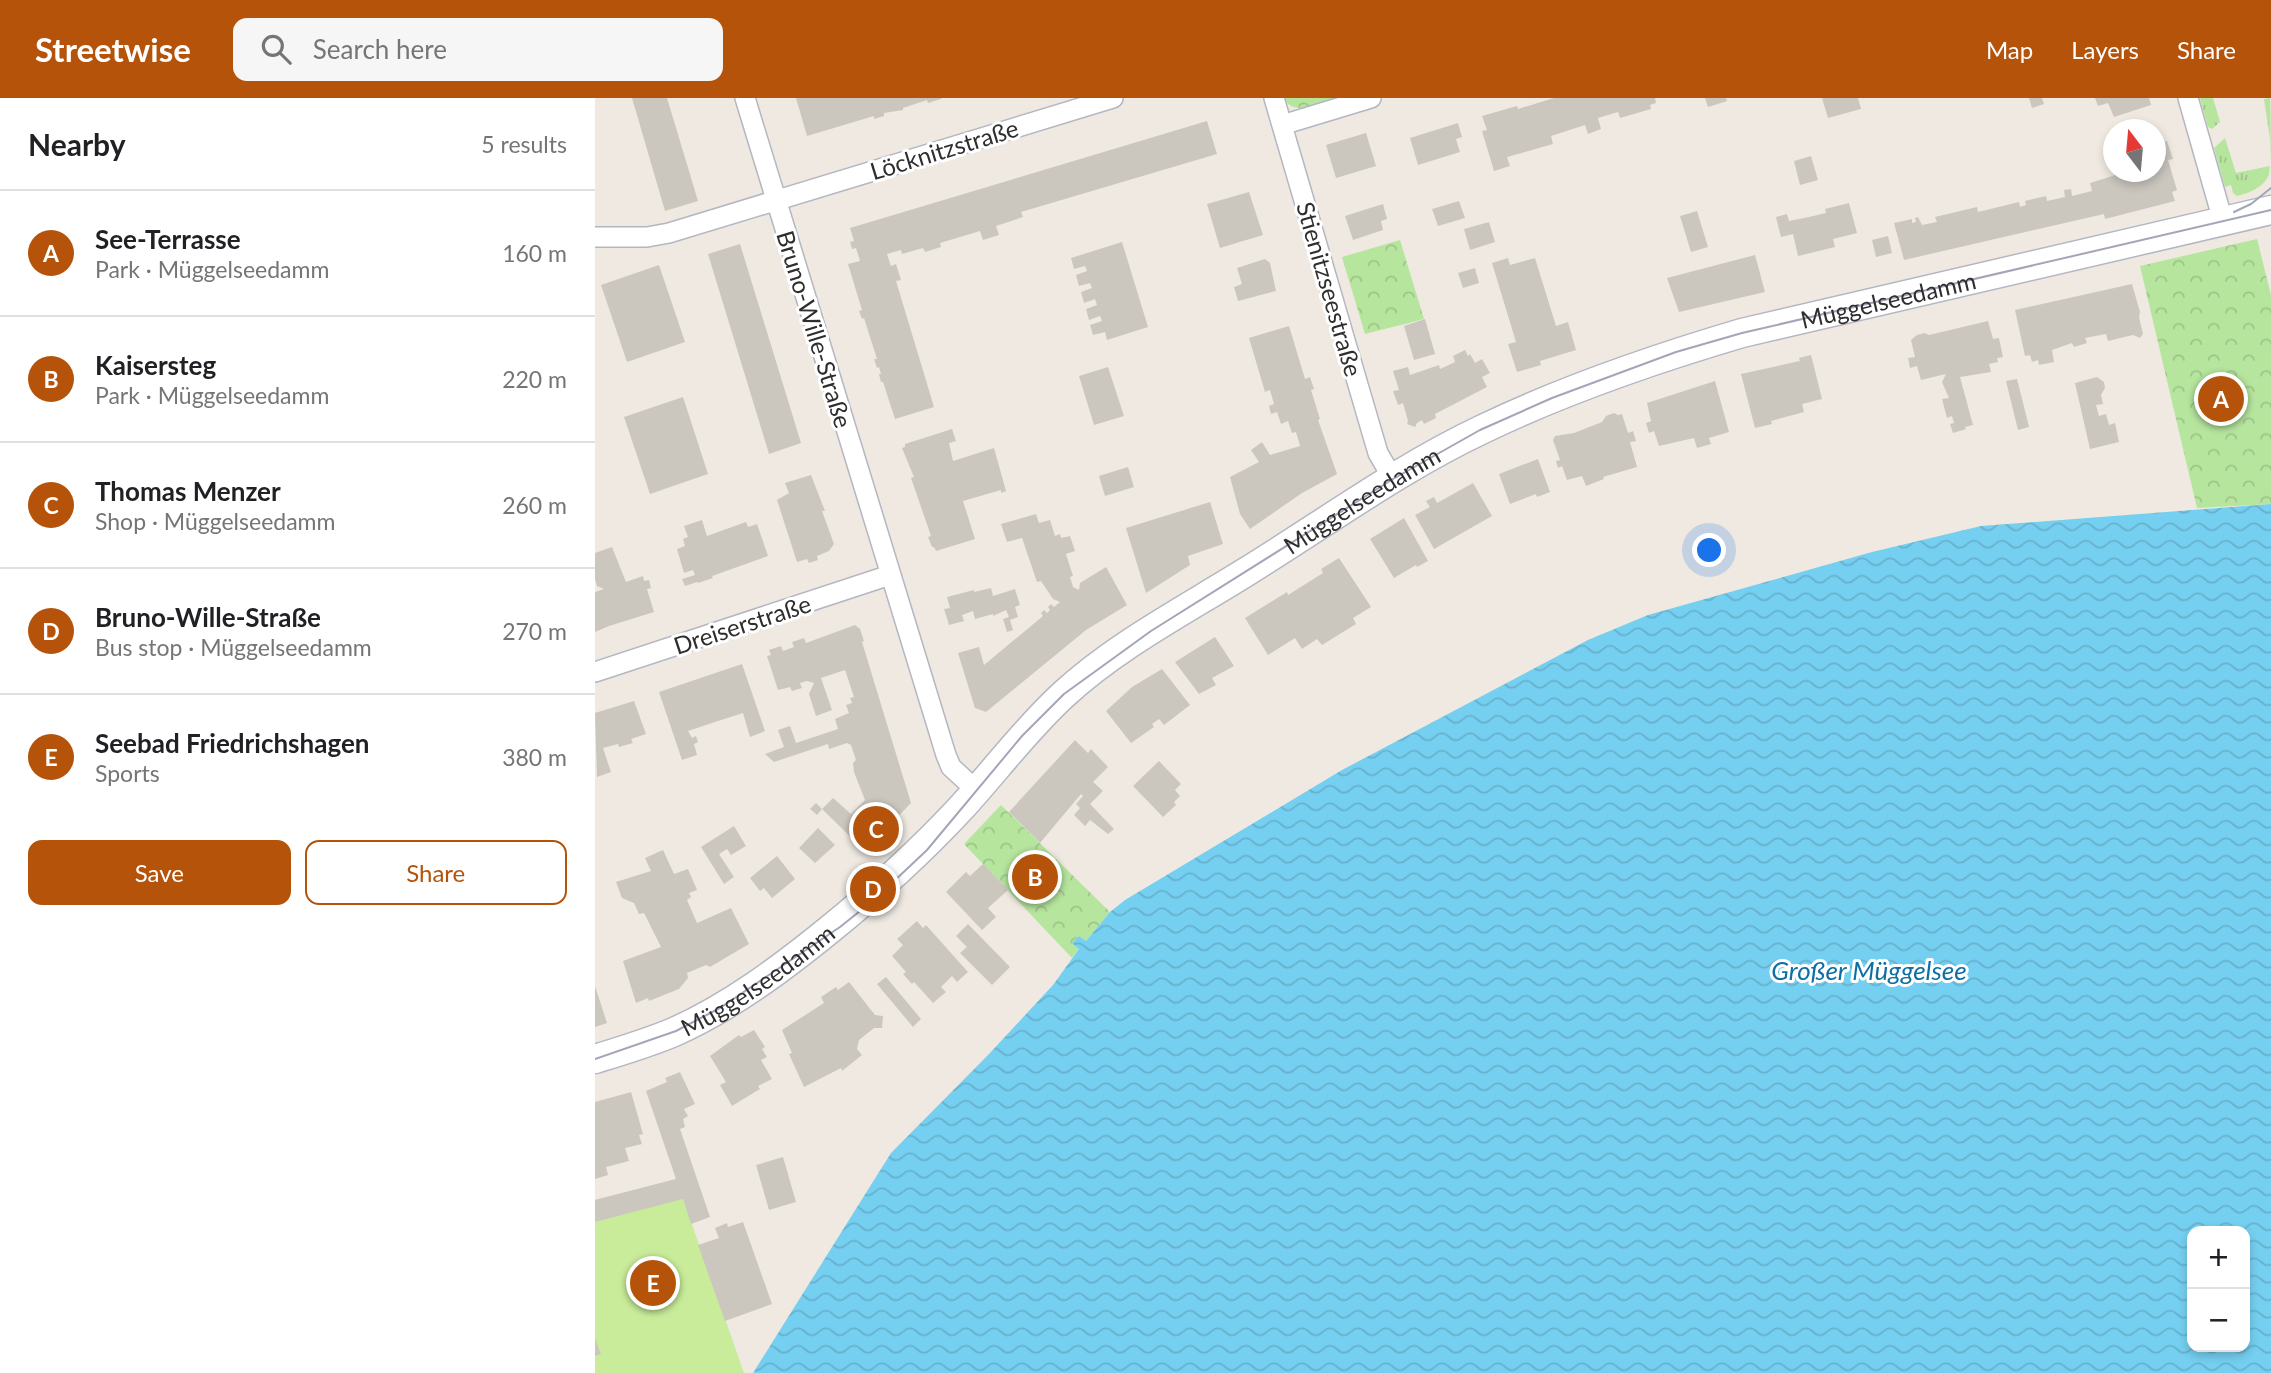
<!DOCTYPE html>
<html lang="en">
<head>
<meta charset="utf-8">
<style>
  :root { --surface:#fff; --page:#f6f6f6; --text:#202124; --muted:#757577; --line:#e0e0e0; --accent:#b45309 }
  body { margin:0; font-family:Lato,sans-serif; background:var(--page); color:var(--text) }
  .controls { position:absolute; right:21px; bottom:21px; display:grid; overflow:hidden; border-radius:14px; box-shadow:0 4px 10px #0003 }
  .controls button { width:63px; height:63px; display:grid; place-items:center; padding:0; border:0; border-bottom:2px solid var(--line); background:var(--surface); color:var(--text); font:35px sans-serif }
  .compass { position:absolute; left:1508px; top:21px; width:63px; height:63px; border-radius:50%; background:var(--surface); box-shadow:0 4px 10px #0003; rotate:344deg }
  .you { position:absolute; left:1115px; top:453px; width:24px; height:24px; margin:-18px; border:5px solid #fff; border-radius:50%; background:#1a73e8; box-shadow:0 0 0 10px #1a73e833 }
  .badge { display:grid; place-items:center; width:46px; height:46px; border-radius:50%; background:var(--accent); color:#fff; font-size:23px; font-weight:700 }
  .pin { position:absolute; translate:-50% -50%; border:4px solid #fff; box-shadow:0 2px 7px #0006 }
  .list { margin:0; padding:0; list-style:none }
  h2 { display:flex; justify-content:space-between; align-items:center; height:91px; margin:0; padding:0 28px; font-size:30px }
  h2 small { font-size:23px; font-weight:400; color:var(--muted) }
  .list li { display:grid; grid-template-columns:46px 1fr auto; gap:21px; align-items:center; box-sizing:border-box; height:126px; padding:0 28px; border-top:2px solid var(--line) }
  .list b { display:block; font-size:26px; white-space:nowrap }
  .list p { margin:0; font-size:23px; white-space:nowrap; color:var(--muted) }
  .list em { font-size:23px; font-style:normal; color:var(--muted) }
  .actions { display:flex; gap:14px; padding:21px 28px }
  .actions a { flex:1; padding:16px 0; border:2px solid var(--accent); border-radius:14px; text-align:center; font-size:24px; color:var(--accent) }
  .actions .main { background:var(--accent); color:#fff }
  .icon { flex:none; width:38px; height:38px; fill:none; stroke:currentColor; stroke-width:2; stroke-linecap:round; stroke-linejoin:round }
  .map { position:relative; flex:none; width:1676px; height:1275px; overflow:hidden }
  header { display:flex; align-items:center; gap:42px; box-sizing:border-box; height:98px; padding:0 35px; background:var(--accent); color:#fff }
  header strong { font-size:33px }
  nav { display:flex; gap:38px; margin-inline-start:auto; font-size:24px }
  .search { width:490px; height:63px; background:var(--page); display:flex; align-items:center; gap:18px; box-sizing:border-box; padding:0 24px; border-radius:14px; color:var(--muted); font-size:26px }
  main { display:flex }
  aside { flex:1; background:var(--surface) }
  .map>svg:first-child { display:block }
  .grass { fill:url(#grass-tufts) }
  .park { fill:url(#park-crowns) }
  .pitch { fill:#c9ec9a }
  .water { fill:url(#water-waves); fill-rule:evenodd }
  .building { fill:#cbc7bf }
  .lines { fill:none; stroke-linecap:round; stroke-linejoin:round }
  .street-casing { stroke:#b4b7c1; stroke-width:22 }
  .secondary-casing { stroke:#b4b7c1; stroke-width:31 }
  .street { stroke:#fff; stroke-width:19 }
  .secondary { stroke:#fff; stroke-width:28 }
  .tram { stroke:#a3a6b8; stroke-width:2 }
  .labels { text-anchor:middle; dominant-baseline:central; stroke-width:6; stroke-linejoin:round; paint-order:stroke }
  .street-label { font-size:24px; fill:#2e2e2e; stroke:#fff }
  .water-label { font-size:26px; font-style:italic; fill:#0d6fa3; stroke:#fff }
</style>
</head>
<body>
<header>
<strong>Streetwise</strong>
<div class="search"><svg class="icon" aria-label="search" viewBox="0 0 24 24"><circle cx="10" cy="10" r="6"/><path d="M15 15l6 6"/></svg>Search here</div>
<nav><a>Map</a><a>Layers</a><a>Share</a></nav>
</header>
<main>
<aside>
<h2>Nearby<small>5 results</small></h2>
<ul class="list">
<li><span class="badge">A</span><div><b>See-Terrasse</b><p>Park · Müggelseedamm</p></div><em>160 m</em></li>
<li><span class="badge">B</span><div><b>Kaisersteg</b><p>Park · Müggelseedamm</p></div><em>220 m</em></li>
<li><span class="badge">C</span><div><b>Thomas Menzer</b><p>Shop · Müggelseedamm</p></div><em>260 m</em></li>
<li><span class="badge">D</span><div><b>Bruno-Wille-Straße</b><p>Bus stop · Müggelseedamm</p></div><em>270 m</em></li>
<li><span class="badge">E</span><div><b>Seebad Friedrichshagen</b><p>Sports</p></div><em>380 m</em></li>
</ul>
<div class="actions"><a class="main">Save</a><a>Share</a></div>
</aside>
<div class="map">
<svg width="1676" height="1275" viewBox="0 0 1676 1275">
  <defs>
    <pattern id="grass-tufts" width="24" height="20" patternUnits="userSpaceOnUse" patternTransform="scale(1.75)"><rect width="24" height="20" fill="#b6e59e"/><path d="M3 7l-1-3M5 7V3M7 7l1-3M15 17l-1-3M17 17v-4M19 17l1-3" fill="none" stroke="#9dc588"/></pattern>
    <pattern id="park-crowns" width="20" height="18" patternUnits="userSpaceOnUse" patternTransform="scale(1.75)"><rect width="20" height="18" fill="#b6e59e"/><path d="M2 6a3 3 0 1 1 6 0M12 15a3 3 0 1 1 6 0" fill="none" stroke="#9dc588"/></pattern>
    <pattern id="water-waves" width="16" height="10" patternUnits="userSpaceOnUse" patternTransform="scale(1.75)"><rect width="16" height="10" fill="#75cff0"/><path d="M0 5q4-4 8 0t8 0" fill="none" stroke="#66b2ce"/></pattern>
  </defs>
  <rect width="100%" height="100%" fill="#efe9e1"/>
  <path class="grass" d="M1605,0h13l7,24 -8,7 -4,-2z
    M1675,0c1,13 1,65 -1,77 -6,13 -20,18 -32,21l-4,-3 -2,-8 -6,2 -11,-39 11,-10 11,35 34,-7v-27l-6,-40z"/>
  <path class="park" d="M688,0h59c-18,5 -47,20 -59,0z
    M1662,141l14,56v209l-74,4 -57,-242z
    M805,142l24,79 -59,15 -23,-77z
    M406,707l109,107 -24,29 -7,-5 -6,6 6,7 -7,9 -108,-114z"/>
  <path class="pitch" d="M81,1081l68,194h-149v-173z"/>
  <path class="water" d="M1676,406v869h-1518l138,-220 98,-99 64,-69 26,-36 -7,-6 7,-7 7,5 24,-29 15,-12 217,-130 246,-130 60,-25 224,-63 109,-26zM1597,1133h53v116h-53z"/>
  <path class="building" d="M37,0h35l31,103 -33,10z
    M201,0h145v1l-13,4 -1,-3 -24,8v2l-19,3v3l-10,3v-3l-67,20z
    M959,0h101l1,5 -6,2 1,4 -31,9 -2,-6 -20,6 3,11 -13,5 -3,-9 -34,11 2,8 -46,13 3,9 -16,5 -12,-40 5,-1 -5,-14 35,-10 1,3z
    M1110,0h21l1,3 -19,6z
    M1227,0h36l3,11 -33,9z
    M1434,0h13l2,6 -12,4z
    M1500,0h54l2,7 -37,12 -6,-14 -10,3z
    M612,23l10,33 -196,58 2,5 -27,9 3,9 -16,5 -3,-9 -40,12 1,4 -16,5 -2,-4 -21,6 -1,-4 -14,4 4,12 5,-2 5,16 -5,1 38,126 -39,12 -12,-37h-2l-2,-8h2l-2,-7 -2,1 -3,-9h3l-13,-41 -2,1 -3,-8 3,-1 -14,-46 12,-3 -4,-13 -4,1 -2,-7 4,-1 -4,-13z
    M863,25l4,14 -6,2 4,13 -42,13 -8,-27z
    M771,35l10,33 -40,12 -10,-33z
    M1572,43l6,18 -5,1 9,30 -5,2 3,9 -70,18 -1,-5 -26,6 -174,40 -10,-37 18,-4v4l4,-1 -1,-4 3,-1 4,8 15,-3 -2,-5 42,-10 1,5 41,-10 1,5 6,-2 -1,-4 21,-5 1,5 18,-4 -1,-7 7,-1 1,7 20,-5 -2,-8 35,-11h30v-28z
    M1216,58l7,24 -18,5 -6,-24z
    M654,94l14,43 -43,13 -13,-44z
    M864,103l6,17 -27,8 -6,-17z
    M1254,105l8,30 -24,6 2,8 -37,9 -5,-22 -12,3 -5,-20 11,-3 2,7 20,-4 17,-4 -1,-4z
    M788,106l4,15 -6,2 2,9 -30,10 -8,-24z
    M1102,113l11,36 -17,5 -11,-36z
    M894,124l6,20 -25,8 -6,-21z
    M1293,138l4,17 -16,4 -4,-17z
    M527,144l26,85 -41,13 -2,-8 -12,3 -3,-10 12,-4 -2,-5 -11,4 -3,-11 11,-4 -2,-6 -11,4 -3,-11 11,-4 -2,-5 -11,3 -3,-11 11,-4 -2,-5 -11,3 -3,-11z
    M145,146l61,199 -32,11 -61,-200z
    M1160,157l10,37 -86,20 -12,-34z
    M913,160l2,7 25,-7 21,68 12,-4 8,28 -36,11 1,4 -24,7 -9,-28 8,-2 -24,-79z
    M670,161l5,4 6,28 -38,10 -4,-14 8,-3 -5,-16z
    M64,167l26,77 -58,20 -26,-77z
    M880,170l4,15 -16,5 -5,-15z
    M1537,186l8,28 -1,5 4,17 -3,4 -7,-3 -25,6 -2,-7 -21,4 2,5 -13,4 -2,-4 -20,7 2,12 -15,3 -1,-5 -6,2 -2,-7 -5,1 -10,-46z
    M830,221l10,35 -21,6 -10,-34z
    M1393,223l5,18 6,-1 4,19 -6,1 1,4 -9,2 2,8 -31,5 13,48 -8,2 1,2 -13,4 -3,-9 4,-1 -2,-7 -5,2 -5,-19 7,-1 -7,-16 4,-8 -25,6 -4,-14 -7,2 -2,-10 7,-1 -4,-17 6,-5 8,-2 4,2z
    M694,228l16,53 5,-2 4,12 -3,1 9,29 -2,1 19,54 -35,19 -52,36 -10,-15 -10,-37 29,-15 -8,-12 11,-8 8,13 30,-9 -4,-14 -4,1 -4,-12 -7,3 -4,-12 -6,2 -2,-8 5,-2 -4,-14 -5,2 -16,-54z
    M870,252l3,6 2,-2 5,9 7,-4 8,14 -8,4 5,10 -52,27 1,4 -12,6 -2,-4 -5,3 -2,4 -8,-3 1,-3 -5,-18 -5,2 -5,-14 6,-1 -6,-19 15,-4 2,8 29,-10 1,4 15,-7 -2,-6z
    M1216,257l11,44 -20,5 2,8 -33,9 1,3 -17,4 -14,-54 59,-13 -1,-3z
    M513,269l16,49 -30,9 -15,-49z
    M1502,279l7,5 1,6 -4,7 2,9 -7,1 3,11 7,-2 3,11 6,-2 4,19 -29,7 -15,-66z
    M1422,281l12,48 -11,3 -12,-49z
    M1120,283l14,51 -20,6 2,6 -14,4 -3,-10 -35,8 -5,-15 -5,2 -3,-10 5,-2 -4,-18z
    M88,299l25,77 -58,20 -26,-77z
    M1019,315l4,2 4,-1 6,19 5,-2 3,10 -6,1 7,25 -34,10 1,2 -18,7 -4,-10 -15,4 -5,-14 -4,2 -2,-7 4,-1 -7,-20 2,-4 19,-3 28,-11 4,-6z
    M357,331l4,12 -7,2 4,18 41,-13 12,43 -5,2v-3l-38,11 12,38 -39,12 -2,-4h-2l-4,-10 3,-1 -20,-58 3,-1 -12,-29 3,-1v-3z
    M943,361l12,33 -13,5 -1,-3 -26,10 -11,-30z
    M533,369l6,20 -29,9 -6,-20z
    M216,377l14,36h-3l12,33 -5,7 -12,5 1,4 -9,3 -2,-4 -10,3 -20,-62 12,-7 -4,-10z
    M878,385l19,33 -58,33 -19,-34 15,-8 -4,-6 8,-4 3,6z
    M615,404l13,42 -35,12 2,9 -44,28 -20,-65z
    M441,416l3,9 11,-3 5,16 5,-2 1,4 9,-2 5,15 -9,3 7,22 -3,1 3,10 6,3 1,-7 26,-16 21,38 -41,25 -100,82 -11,-4 -17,-55 21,-6 5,18 59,-49 -2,-3 3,-3 3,3 3,-3 -2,-3 3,-3 3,3 6,-5 -7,-3 -12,-18 -4,1 -15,-44 -15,4 -6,-18z
    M809,420l24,43 -11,6 -1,-2 -22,13 -24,-39z
    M107,422l5,16 39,-14 2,5 9,-3 11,32 -56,20 1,2 -15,5 -1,-1 -12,4 -3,-7 13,-4 -2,-5 -9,3 -7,-24 8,-3 -2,-7 5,-2 -4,-11z
    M17,449l14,35 17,-6 1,5 5,-1 2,8 -4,1 7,23 -45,14 -14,6v-40l9,-3 -7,-3 -2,-7v-26z
    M744,460l32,49 -18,11 3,6 -34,21 -5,-6 -15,10 -7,-11 -27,17 -23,-37 42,-26 1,3 35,-22 -2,-4z
    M396,490l2,8 22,-7 5,16 -5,2 3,10 -8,3 3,10 -6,2 -4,-13 6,-2 -3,-7 -13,6v-2l-18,5 -2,-8 -11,4 2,6 -15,4 -5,-16 6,-1 -3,-11 27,-7v2z
    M260,527l5,4 4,12 -2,1 49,161 -46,48 -43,-42 11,-11 18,16 14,-14 -11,-28 -1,-9 3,-3 -5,-15 -4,-2 -18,6 -1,-5 -54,18 -9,-8 19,-7 -6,-17 12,-4 6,17 42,-14 -3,-10 14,-6 -3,-8 6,-2 -2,-5 4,-1 -9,-27 -24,8 11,32 -16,6 -7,-22 5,-11 -7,-2 -7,2 2,5 -10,3 -2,-4 -12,3 -11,-34 4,-1 -2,-5 12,-4 2,5 11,-4 -2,-5 12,-4 2,5z
    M620,539l19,29 -22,12 4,7 -17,9 -24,-32z
    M147,566l23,67 -15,6 -7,-24 -28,9 -27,9 4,7 4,-2 2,6 -4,2 3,11 -15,5 -23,-68z
    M567,571l28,36 -26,20 -5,-6 -7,5 2,3 -23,16 -25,-32 26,-24z
    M39,603l12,33 -15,5 2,4 -14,4 -1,-3 -15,4 8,24 -14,5 -2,-64z
    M480,642l13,13 3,-4 17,18 -15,15 10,9 -13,13 24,25 -6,5 -18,-14 -5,6 -11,-11 6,-7 -4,-4 7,-8 -2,-2 -41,49 -31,-31z
    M564,663l22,23 -6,6 5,6 -6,6 2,3 -13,12 -30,-31z
    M221,705l6,6 -5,6 -7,-6z
    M139,728l12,20 -15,9 -4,-6 -8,5 15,23 -10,7 -23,-37z
    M223,730l17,17 -20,18 -16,-15z
    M68,752l11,24 14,-5 9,21 -8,3 2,4 -4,3 10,23 34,-15 18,36 -39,23 -4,-2 -19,8 1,5 -9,11 -30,12 -1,-3 -12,5 -13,-42 38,-14 -17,-34 -5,1 -5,-11 -12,-5 -6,-16 35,-11 -6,-13z
    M182,758l18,23 -23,19 -8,-10 -4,3 -10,-13z
    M388,766l25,26 -20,18 8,9 -14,13 -36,-38 20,-20 4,4z
    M322,823l6,7 3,-3 42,47 -11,10 -5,-6 -11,11 5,5 -13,11 -19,-21 -2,2 -9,-10 3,-2 -14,-16 11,-11 -6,-6z
    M373,826l42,43 -18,18 -32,-32 7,-6 -11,-11z
    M291,879l35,42 -8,8 -36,-43z
    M254,884l26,33 8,1 -1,12h-8l-15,12 -2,9 5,6 -20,16 -1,-3 -37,19 -15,-33 3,-1 -10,-23 42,-27 -3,-6 15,-10 2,3z
    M0,888l12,37 -12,4z
    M159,932l11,17 -3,2 5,8 -6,3 11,19 -14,7 2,3 -28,17 -12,-21 6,-3 -16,-26 29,-21 2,2z
    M85,974l15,32 -11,5 4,7 -5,3 2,8 -5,2 30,88 -19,7 -8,-25 -88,23v-22l81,-21 -30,-88 21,-9 -2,-4z
    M36,994l12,42 -4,1 3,9 -17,4 4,13 -23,6 2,8 -13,4v-77z
    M188,1059l13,45 -27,8 -13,-45z
    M148,1124l29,82 -47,17 -27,-76 21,-7 -4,-10 12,-5 1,4z
    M0,1240l6,16 -6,2z"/>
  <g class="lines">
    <g class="street-casing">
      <path id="street" d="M150,0l201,657 5,12 26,24
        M679,0l104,355 15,26
        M1593,0l35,123
        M687,27l89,-27
        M0,139h52l22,-4 444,-135
        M0,574l295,-97"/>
    </g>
    <g class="secondary-casing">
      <g id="secondary">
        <path id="s1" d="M0,961c26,-8 53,-16 79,-27 56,-25 107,-63 155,-102 47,-38 91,-78 132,-122 34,-37 64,-78 102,-113 53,-49 122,-85 183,-123 78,-48 154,-104 237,-143 83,-40 171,-70 259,-96l529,-123"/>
      </g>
    </g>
    <use href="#street" class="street"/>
    <use href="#secondary" class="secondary"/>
    <path class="tram" d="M1639,114l17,-8 20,-16
      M0,961l81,-28 44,-23 120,-81 35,-28 52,-49 95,-114 42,-42 87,-63 242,-152 87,-49 72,-32 124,-46 66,-19 529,-123"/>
  </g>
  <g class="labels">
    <g class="street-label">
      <text transform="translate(349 51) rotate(-17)">Löcknitzstraße</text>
      <text transform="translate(735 191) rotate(74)">Stienitzseestraße</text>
      <text stroke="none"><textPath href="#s1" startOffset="1526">Müggelseedamm</textPath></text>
      <text transform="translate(220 231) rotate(73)">Bruno-Wille-Straße</text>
      <text stroke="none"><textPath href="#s1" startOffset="959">Müggelseedamm</textPath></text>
      <text transform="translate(147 526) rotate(-18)">Dreiserstraße</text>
      <text stroke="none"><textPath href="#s1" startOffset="182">Müggelseedamm</textPath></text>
    </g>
    <g class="water-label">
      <text x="1274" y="872">Großer Müggelsee</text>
    </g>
  </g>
</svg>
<div class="controls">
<button>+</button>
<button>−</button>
</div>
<svg class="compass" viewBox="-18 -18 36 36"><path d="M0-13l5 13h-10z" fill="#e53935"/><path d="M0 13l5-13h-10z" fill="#757577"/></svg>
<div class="you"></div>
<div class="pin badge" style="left:1626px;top:301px">A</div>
<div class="pin badge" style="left:440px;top:779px">B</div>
<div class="pin badge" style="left:281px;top:731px">C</div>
<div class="pin badge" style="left:278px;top:791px">D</div>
<div class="pin badge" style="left:58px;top:1185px">E</div>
</div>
</main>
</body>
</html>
